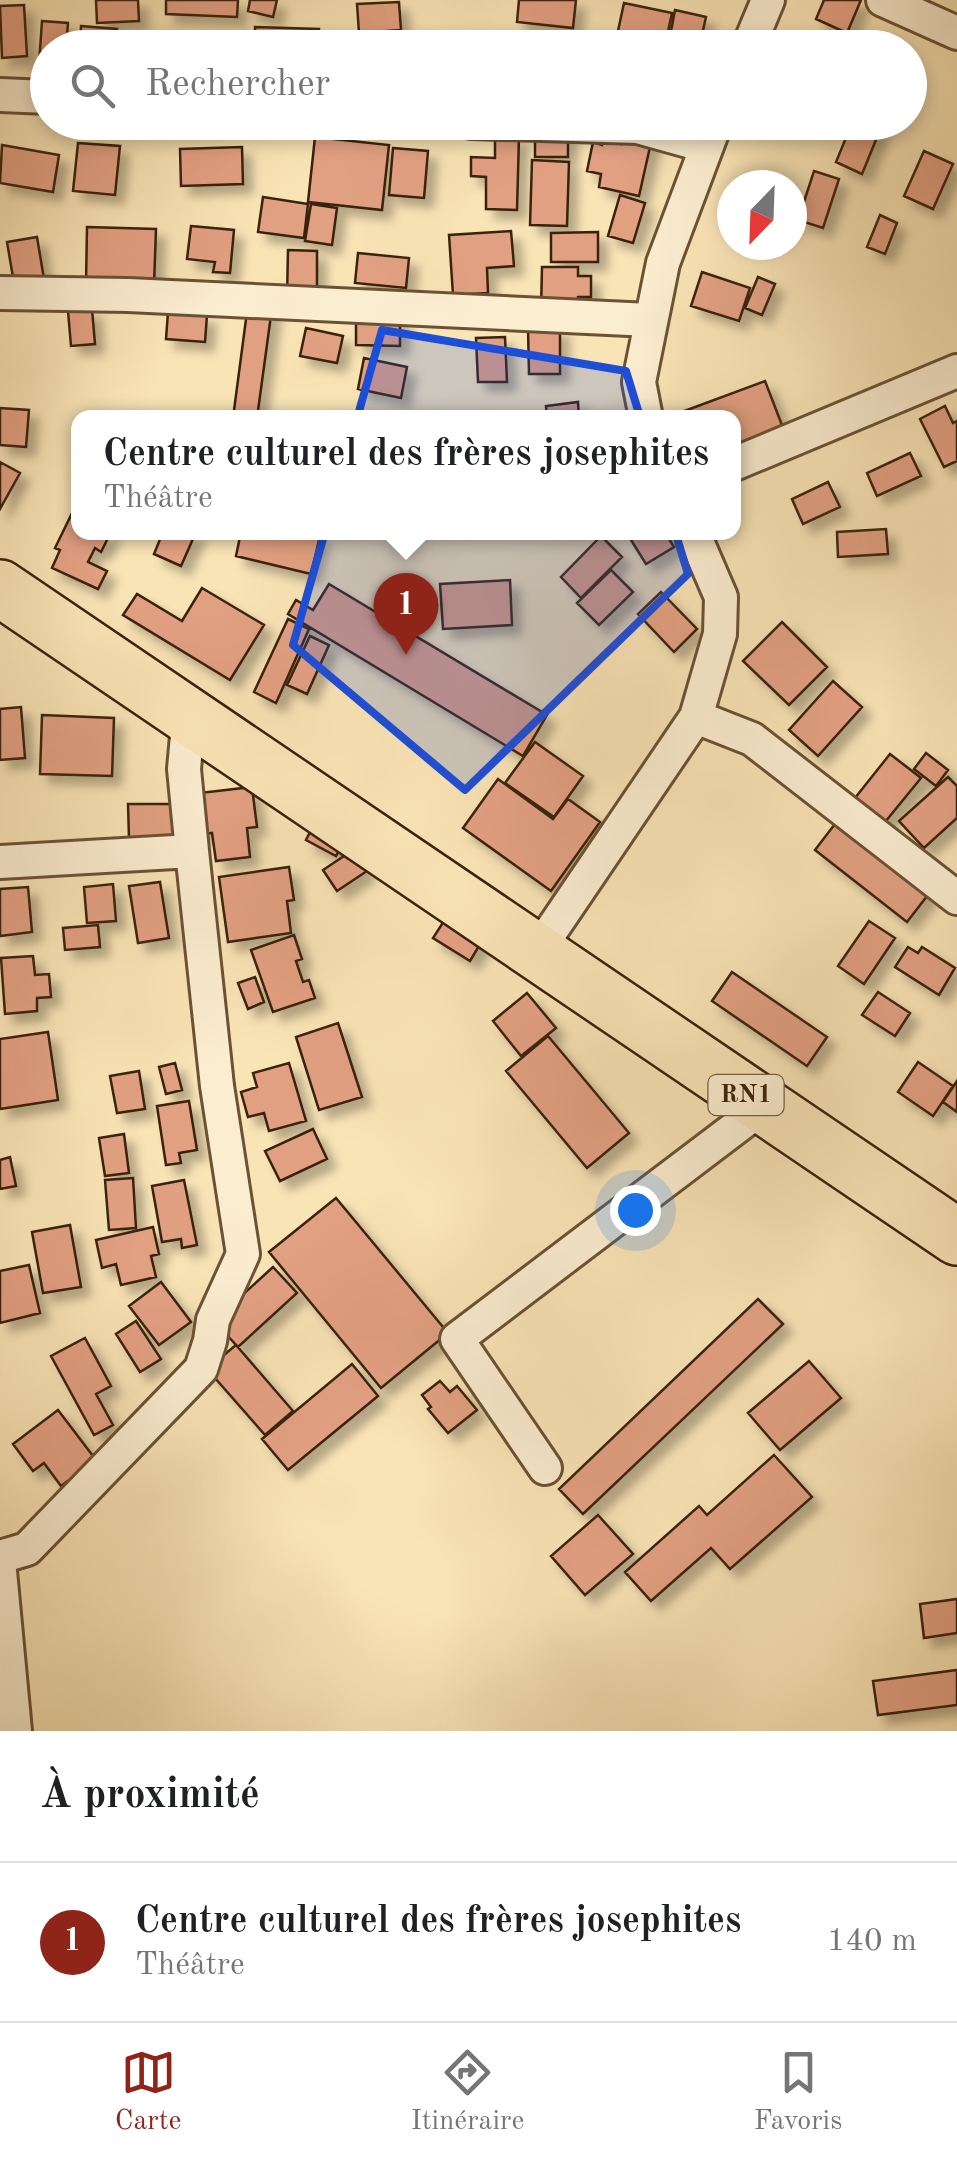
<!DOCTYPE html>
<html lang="fr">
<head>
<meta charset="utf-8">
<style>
  :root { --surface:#fff; --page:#f6f6f6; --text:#202124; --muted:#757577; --line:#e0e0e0; --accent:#8f2418 }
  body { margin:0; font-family:"Old Standard TT",serif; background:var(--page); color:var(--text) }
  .compass { position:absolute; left:717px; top:170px; width:90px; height:90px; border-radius:50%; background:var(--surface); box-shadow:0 5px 15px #0003; rotate:203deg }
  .you { position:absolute; left:635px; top:1210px; width:35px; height:35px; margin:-25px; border:8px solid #fff; border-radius:50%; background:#1a73e8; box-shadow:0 0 0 15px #1a73e833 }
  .badge { display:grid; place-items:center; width:65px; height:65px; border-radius:50%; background:var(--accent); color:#fff; font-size:32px; font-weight:700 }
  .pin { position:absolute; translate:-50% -82px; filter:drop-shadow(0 2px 5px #0008) }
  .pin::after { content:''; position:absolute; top:52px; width:35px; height:30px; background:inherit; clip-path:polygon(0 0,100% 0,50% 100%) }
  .popup { position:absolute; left:71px; top:410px; width:670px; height:130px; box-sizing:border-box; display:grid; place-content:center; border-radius:20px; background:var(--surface); filter:drop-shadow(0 2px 8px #0005); font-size:32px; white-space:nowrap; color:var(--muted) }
  .popup b { font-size:38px; color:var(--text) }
  .popup::after { content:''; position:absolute; left:50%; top:100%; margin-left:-20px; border:20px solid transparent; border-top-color:var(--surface) }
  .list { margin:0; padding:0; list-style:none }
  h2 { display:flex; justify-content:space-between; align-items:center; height:130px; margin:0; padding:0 40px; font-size:42px }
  h2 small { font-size:32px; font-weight:400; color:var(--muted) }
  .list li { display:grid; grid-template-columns:65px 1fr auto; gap:30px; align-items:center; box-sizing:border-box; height:160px; padding:0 40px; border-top:2px solid var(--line) }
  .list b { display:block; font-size:38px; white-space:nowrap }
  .list p { margin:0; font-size:32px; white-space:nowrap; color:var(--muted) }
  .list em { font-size:32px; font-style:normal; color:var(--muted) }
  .icon { flex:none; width:55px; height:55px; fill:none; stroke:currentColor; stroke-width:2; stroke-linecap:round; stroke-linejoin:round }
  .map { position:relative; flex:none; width:957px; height:1731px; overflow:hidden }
  .search { position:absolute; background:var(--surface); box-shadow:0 5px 15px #0003; left:30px; right:30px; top:30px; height:110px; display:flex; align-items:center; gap:25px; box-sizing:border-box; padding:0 35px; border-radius:55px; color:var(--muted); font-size:38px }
  .sheet { height:290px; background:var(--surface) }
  nav { display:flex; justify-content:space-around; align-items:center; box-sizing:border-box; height:140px; border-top:2px solid var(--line); background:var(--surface); font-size:28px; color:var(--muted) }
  nav a { display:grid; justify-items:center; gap:5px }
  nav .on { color:var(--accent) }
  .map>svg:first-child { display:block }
  .building { fill:#e2a082; stroke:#3a2209; stroke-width:2.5; filter:url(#shadow) }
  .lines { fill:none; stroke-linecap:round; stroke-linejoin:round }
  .street-casing { stroke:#6a5234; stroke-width:38 }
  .highway-casing { stroke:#3a2209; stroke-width:60 }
  .street { stroke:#fbedd0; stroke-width:32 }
  .highway { stroke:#f9e4b6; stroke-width:55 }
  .marked { fill:#1d4ed8; fill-opacity:0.2; stroke:#1d4ed8; stroke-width:8; stroke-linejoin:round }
  .labels { text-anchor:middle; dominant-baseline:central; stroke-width:10; stroke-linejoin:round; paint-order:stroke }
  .shield { fill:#fbedd0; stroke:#745f45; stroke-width:2.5 }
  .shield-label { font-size:25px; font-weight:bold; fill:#3a2209 }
</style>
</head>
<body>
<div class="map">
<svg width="957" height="1731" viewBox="0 0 957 1731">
  <defs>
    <filter id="shadow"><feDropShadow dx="9" dy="9" stdDeviation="5" flood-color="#0004"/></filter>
  </defs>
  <rect width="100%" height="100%" fill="#f9e4b6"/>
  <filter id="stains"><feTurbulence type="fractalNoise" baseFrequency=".002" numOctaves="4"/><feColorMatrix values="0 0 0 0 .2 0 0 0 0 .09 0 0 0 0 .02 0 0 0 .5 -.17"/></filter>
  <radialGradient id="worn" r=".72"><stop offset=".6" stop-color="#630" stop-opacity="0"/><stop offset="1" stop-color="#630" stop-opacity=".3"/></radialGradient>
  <path class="building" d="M96,0h42l1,21 -42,2z
    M166,0h72l-1,17 -71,-3z
    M250,0h27l-4,17 -25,-6z
    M519,0h57l-3,28 -56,-6z
    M824,0h37l-14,33 -31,-14z
    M399,2l2,28 -42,3 -2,-29z
    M624,3l48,10 -6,28 -48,-10z
    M24,5l3,51 -25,2 -2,-52z
    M675,10l31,7 -7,31 -30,-6z
    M42,21l26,2 -2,25h-18v17l-9,-1z
    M81,26l36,3 -2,19h-35z
    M255,27l64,2v19h-64z
    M164,35l57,4 -1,9h-69l1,-3h11z
    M805,36l27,12h-31z
    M861,122l19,8 -18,44 -26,-12 14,-34 8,3z
    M535,132h33v25h-33z
    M624,132l28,6 -13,58 -40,-9 2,-13 -14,-3 6,-29 9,3 2,-5 17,4z
    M495,136l24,1 -2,73 -31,-1v-32l-15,-1v-19l24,1z
    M315,137l74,8 -7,65 -74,-8z
    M78,143l42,3 -5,49 -42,-4z
    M2,145l57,10 -6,37 -53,-9z
    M242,147l1,37 -62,2 -1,-37z
    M393,148l35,3 -4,47 -35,-3z
    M924,151l29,13 -20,45 -29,-13z
    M532,160l37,2 -2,64 -37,-1z
    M814,171l25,8 -16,49 -25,-8z
    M620,195l25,8 -12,40 -25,-7z
    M263,197l45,7 -4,34 -46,-6z
    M311,204l26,4 -5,37 -27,-4z
    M880,215l17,8 -12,31 -18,-7z
    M191,226l43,4 -4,43 -17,-1 2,-10 -28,-3z
    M87,227l69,2 -2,56 -68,-2z
    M511,231l3,35 -27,2 1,25 -35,2 -4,-60z
    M598,232v30h-47v-29z
    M37,237l8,48 -30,4 -8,-47z
    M288,250l29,1v46h-30z
    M358,253l51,5 -3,30 -51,-5z
    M542,267h36v9h13v21h-13v14l-37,-1z
    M702,272l48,16 -11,33 -48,-15z
    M758,277l17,7 -13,31 -17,-7z
    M248,304l24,4 -15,110h-24z
    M92,309l3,35 -24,2 -3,-35z
    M168,312l39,3 -2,27 -39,-3z
    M356,316l44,1v29l-44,-1z
    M306,328l37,8 -6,27 -37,-7z
    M528,328h32v46h-31z
    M505,337l2,45h-29l-2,-44z
    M364,358l43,9 -6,31 -43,-9z
    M765,381l20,52 -51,19v-34l-63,-2z
    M578,402l1,16h-32l-1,-12z
    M945,406l8,17 4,-2v40l-13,6 -24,-48z
    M0,408l29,2 -3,37 -26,-2z
    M910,453l11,23 -44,20 -10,-23z
    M0,462l20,11 -20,36z
    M828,482l12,25 -37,17 -11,-25z
    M76,505l3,27h32l-10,20 -6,-4 -7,14 19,9 -9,18 -46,-21 8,-18 -5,-2z
    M886,529l2,25 -50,3 -1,-25z
    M163,532h33l-15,34 -27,-12z
    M241,532h65l14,4 -9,38 -75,-18z
    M626,532h39l9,15 -28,17z
    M601,536l21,21 -41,41 -20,-21z
    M611,570l22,22 -34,33 -22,-22z
    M510,580l2,45 -69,4 -3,-45z
    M329,584l218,131 -24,41 -235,-142 8,-14 17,10z
    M202,588l62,37 -34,55 -107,-65 14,-21 45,27z
    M661,592l36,37 -23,23 -36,-38z
    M288,619l21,10 -33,74 -22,-11z
    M782,622l45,45 -38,38 -46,-44z
    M310,636l19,9 -22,49 -20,-9z
    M833,681l29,26 -44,49 -29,-26z
    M21,707l4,51 -25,2v-51z
    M42,715l72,3 -2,58 -72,-2z
    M535,742l48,34 -29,41 -49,-34z
    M926,753l22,17 -12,16 -22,-17z
    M890,754l31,24 -40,49 -30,-24z
    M948,777l9,9v32l-33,30 -25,-27z
    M498,779l55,40 15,-20 32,23 -49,69 -88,-63z
    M252,787l5,40 -10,1 3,29 -34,4 -4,-28 -16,2 -5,-41z
    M128,804h46v33l-45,1z
    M318,816l31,16 -13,24 -30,-16z
    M838,820l93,71 -24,31 -92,-72z
    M353,850l14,21 -30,20 -14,-21z
    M289,867l5,33 -7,1 4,32 -63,9 -9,-65z
    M160,882l9,56 -31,5 -9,-57z
    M113,884l3,37 -29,2 -3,-36z
    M28,887l4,45 -32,4v-47z
    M453,907l32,29 -15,25 -37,-23z
    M869,921l26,17 -31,46 -26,-18z
    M98,925l2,22 -35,3 -2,-22z
    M294,935l8,24 -6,2 7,21 6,-2 6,18 -42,14 -22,-62z
    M908,947l10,6 4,-6 33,21 -16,27 -44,-28z
    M33,956l2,19 14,-1 2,23 -14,1v13l-32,3 -4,-56z
    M732,972l95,65 -20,29 -95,-65z
    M255,977l9,25 -16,7 -10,-26z
    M878,992l32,21 -15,23 -33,-21z
    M527,993l29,35 -35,28 -28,-35z
    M338,1023l24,74 -43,13 -23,-73z
    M48,1032l10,68 -58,9v-70z
    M548,1036l81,97 -42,35 -81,-97z
    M918,1062l35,24 -20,30 -35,-24z
    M175,1063l7,27 -16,4 -7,-27z
    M289,1063l17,58 -37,10 -5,-18 -16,4 -7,-25 16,-5 -4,-14z
    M139,1071l6,38 -28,4 -7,-37z
    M957,1081v31l-14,-10z
    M189,1101l8,49 -18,3 2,10 -15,2 -9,-59z
    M313,1129l14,30 -47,22 -15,-30z
    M124,1134l5,39 -24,3 -6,-38z
    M10,1157l6,29 -16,3v-29z
    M133,1178l3,50 -27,2 -4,-50z
    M184,1180l13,65 -15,3 -1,-9 -19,3 -10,-56z
    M336,1198l112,135 -67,55 -112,-136z
    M70,1225l11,62 -38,6 -11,-61z
    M153,1227l6,27 -8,2 5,21 -35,8 -5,-21 -14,4 -6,-28z
    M29,1265l11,48 -40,10v-52z
    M273,1267l24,26 -59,54 -24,-26z
    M161,1282l30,40 -32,23 -30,-39z
    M758,1299l25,25 -200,190 -24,-25z
    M136,1321l25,38 -21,13 -24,-38z
    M85,1338l26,48 -15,8 17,31 -19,10 -43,-79z
    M236,1345l57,66 -28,24 -58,-66z
    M809,1361l32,37 -61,52 -32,-37z
    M352,1364l26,32 -90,74 -26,-31z
    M440,1381l10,11 7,-6 20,24 -29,23 -20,-24 3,-2 -9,-12z
    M58,1410l38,50 -35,26 -17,-23 -11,8 -20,-27z
    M774,1455l38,42 -82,72 -19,-21 -60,53 -26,-29 74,-66 8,9z
    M598,1515l35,39 -48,41 -34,-39z
    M957,1599v34l-33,5 -4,-34z
    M957,1670v35l-79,10 -5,-34z"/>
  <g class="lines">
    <g class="street-casing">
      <path id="street" d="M883,0l74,33
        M748,48l20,-48
        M0,95l48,2
        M471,122l167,5 68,19
        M0,293l128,2 522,25
        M646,418l-7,-36 24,-119 53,-141
        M734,464l223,-93
        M696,717l56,22 205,159
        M0,862l192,-11
        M536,953l160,-236 24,-83 1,-37 -28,-65
        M545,1468l-88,-129 306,-232
        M0,1557l27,-8 174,-180 9,-28 3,-21 30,-66 -26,-168 -25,-235 -8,-82 5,-55
        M0,1571l15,160"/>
    </g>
    <g class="highway-casing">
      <path id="highway" d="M0,588l957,649"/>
    </g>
    <use href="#street" class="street"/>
    <use href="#highway" class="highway"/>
  </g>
  <path class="marked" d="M382,330l244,41 62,203 -223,216 -172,-145z"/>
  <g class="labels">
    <rect class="shield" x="708.5" y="1075" width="75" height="40" rx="8"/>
    <g class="shield-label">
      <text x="746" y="1095">RN1</text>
    </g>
  </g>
  <rect width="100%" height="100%" filter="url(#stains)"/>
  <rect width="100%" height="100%" fill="url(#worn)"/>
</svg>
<svg class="compass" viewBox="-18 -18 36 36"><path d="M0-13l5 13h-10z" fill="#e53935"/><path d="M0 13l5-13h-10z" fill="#757577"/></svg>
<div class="you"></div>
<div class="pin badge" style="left:406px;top:655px">1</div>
<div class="popup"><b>Centre culturel des frères josephites</b>Théâtre</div>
<div class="search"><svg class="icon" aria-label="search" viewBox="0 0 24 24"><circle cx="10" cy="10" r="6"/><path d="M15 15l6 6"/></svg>Rechercher</div>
</div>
<section class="sheet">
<h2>À proximité<small></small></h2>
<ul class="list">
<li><span class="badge">1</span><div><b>Centre culturel des frères josephites</b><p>Théâtre</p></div><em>140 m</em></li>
</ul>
</section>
<nav>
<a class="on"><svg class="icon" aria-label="map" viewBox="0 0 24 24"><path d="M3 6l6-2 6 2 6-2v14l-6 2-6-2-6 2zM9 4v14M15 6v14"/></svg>Carte</a>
<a><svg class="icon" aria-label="directions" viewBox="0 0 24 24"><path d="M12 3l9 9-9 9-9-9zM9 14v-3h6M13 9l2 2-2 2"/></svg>Itinéraire</a>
<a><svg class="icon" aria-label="saved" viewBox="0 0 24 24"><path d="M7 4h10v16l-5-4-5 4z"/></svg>Favoris</a>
</nav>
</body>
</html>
